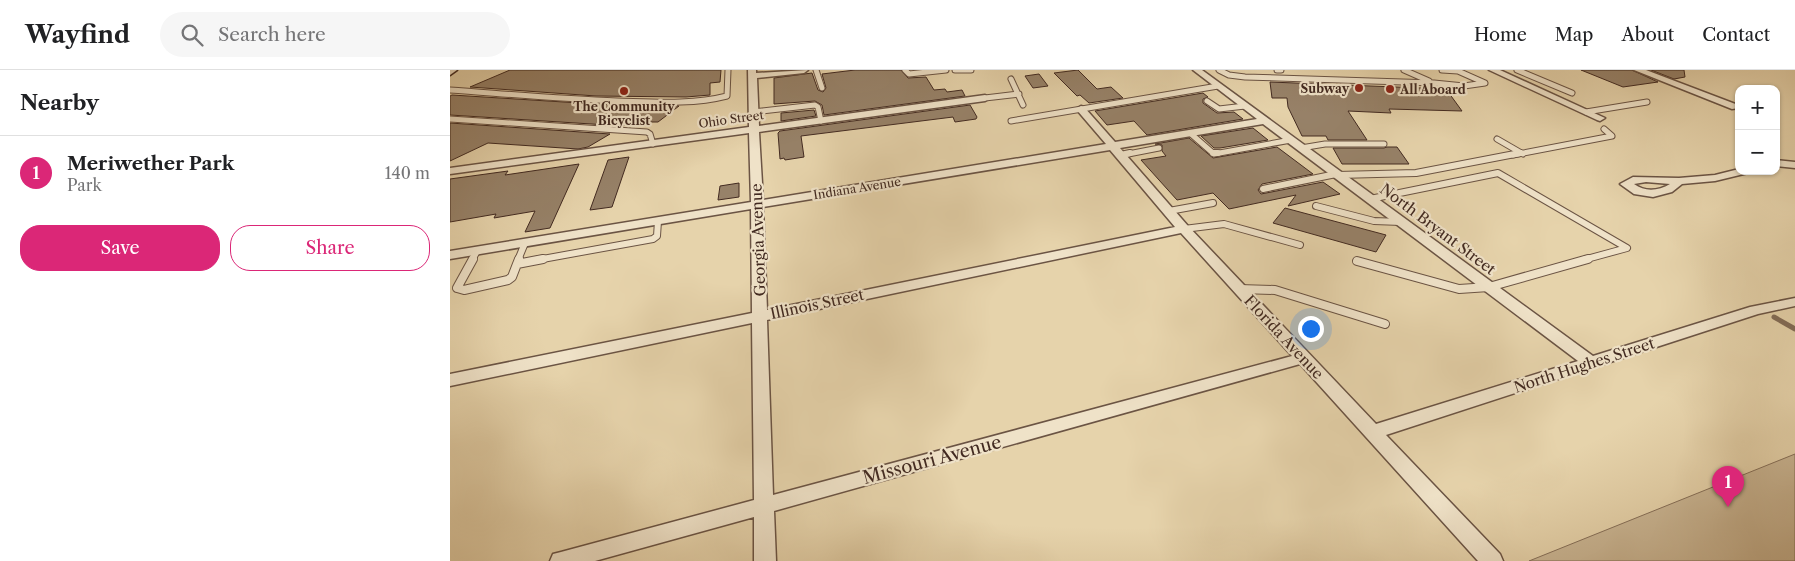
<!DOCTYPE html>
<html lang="en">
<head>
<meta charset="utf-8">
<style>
  :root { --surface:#fff; --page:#f6f6f6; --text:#202124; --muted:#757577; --line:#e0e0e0; --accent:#db2777 }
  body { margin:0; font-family:"Libre Caslon Text",serif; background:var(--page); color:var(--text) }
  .controls { position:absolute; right:15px; top:15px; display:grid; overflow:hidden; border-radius:10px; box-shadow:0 1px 4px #0004 }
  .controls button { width:45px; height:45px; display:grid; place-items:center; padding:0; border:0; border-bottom:1px solid var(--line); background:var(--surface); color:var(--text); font:25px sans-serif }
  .you { position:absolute; left:860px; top:258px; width:18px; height:18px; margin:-12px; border:4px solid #fff; border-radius:50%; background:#1a73e8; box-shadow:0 0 0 8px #1a73e833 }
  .badge { display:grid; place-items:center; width:32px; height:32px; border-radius:50%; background:var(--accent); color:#fff; font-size:16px; font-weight:700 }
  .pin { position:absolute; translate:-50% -41px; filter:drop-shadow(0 1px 2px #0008) }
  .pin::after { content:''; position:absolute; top:26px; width:18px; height:15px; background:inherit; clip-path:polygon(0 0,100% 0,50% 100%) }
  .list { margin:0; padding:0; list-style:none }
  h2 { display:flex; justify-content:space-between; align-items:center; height:65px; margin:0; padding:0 20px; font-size:21px }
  h2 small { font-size:16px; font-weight:400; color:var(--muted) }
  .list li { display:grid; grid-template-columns:32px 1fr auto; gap:15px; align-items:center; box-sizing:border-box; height:75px; padding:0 20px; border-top:1px solid var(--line) }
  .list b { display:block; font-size:19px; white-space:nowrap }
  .list p { margin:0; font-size:16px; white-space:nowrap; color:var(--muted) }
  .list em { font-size:16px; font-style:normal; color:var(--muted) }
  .actions { display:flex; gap:10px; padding:15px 20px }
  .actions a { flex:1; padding:11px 0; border:1px solid var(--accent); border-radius:20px; text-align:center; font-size:18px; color:var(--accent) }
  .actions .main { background:var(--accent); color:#fff }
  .icon { flex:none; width:28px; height:28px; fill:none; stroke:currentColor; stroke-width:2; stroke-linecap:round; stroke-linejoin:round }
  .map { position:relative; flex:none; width:1345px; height:491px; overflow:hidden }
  header { display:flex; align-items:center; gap:30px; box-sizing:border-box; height:70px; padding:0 25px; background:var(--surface); border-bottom:1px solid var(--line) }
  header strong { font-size:24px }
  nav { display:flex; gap:28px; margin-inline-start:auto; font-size:18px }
  .search { width:350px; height:45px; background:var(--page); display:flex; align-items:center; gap:12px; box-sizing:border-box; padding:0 18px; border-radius:28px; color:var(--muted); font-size:19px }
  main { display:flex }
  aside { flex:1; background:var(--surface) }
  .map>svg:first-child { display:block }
  .green { fill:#cab694; stroke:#86705a }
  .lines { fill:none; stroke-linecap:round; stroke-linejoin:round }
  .stream { stroke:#836d58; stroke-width:5 }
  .building { fill:#978269; stroke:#422a21 }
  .lane-far2-casing { stroke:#6b5444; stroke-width:7 }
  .lane-far1-casing { stroke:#6b5444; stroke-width:8 }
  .lane-casing { stroke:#6b5444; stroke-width:10 }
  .street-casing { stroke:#6b5444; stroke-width:3 }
  .secondary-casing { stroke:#422a21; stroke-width:3 }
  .lane-far2 { stroke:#efe2c8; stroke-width:5 }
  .lane-far1 { stroke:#efe2c8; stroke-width:6 }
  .lane { stroke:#efe2c8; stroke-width:8 }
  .street { fill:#efe2c8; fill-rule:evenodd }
  .secondary { fill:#efe2c8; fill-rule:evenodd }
  .poi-dot { fill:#8f2418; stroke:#efe2c8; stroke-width:2 }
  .labels { text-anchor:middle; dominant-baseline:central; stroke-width:4.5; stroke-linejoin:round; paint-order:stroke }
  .far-poi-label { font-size:12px; font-weight:bold; fill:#422a21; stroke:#efe2c8; text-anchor:end }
  .far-street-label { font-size:12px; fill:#422a21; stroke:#efe2c8 }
  .street-label { font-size:15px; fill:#422a21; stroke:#efe2c8 }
  .near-street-label { font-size:18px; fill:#422a21; stroke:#efe2c8 }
</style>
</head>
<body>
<header>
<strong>Wayfind</strong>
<div class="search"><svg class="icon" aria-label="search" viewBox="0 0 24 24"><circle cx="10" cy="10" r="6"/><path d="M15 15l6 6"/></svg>Search here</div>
<nav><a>Home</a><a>Map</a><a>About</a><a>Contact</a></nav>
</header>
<main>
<aside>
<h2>Nearby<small></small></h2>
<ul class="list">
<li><span class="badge">1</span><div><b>Meriwether Park</b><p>Park</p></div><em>140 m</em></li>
</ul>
<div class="actions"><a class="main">Save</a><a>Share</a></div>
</aside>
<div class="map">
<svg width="1345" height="491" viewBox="0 0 1345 491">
  <rect width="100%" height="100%" fill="#e6d3ab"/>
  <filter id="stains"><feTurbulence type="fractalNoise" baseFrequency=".004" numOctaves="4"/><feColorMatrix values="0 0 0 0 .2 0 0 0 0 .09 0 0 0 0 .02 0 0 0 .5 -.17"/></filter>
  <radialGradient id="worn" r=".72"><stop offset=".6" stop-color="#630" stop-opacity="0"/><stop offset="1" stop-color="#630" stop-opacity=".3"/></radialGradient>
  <path class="green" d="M1345,384v107h-266z"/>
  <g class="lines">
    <path class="stream" d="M1324,247l21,12"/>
  </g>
  <path class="building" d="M60,0h211l-1,12 -10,1v12l-24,2 -90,-1 -126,-9z
    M405,0h46l7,8 18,-1 8,13 11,-1 2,3 15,-2 3,6 -141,19 -2,-10 -7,-4 -41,3v-26l38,-5 6,17 5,2 3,-4 -4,-14z
    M628,0l19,19 14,-2 12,11 -34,5 -9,-8 -3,1 -23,-23z
    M1131,0h51l26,12 -35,5z
    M1201,0h33l1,7 -11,2z
    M589,4l9,12 -15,2 -8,-12z
    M820,12l176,7 16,22 -73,-2 2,4 -43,-2 19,29h-39l-2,-4h-24l-14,-29 -1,-9h-15z
    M753,23l5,4 -5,2v4l14,10 17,-1 9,7 -96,16 -13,-14 -27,4 -12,-14z
    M2,25l144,9 83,2 -21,16h-28l-7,4 -173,-11v-19z
    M520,35l7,12 -1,2 -21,3 -2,-5 -152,19 3,21 -19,3 -1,-2 -4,1 -2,-26 2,-2z
    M364,40l2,6 -35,5v-8z
    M0,53l160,11 -22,13 -10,2 -90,-6 -38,18z
    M803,58l15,12 -48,8h-6l-13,-12z
    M739,68l24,20 64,-11 36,27 -51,10 -4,6 3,4 62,-12 17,12 -52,12 8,-11 -67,14 -16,-16 -36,7 -36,-40 25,-4 -4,-5v-6l-7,-1z
    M937,77h10l12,17h-67l-9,-16h51z
    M179,87l-17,50 -22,3 18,-50z
    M129,94l-29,64 -25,4 10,-21 -41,7 2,-4 -46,8v-43l58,-8 -3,4z
    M289,113v14l-21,3 2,-14z
    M835,138l101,27 -10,17 -103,-29z"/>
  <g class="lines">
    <g class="lane-far2-casing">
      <path id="lane-far2" d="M366,0l6,18
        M455,0l4,4 37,-4
        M505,0h16
        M769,0l10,5 16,2 189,6 30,3 21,-3 -27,-12 -16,-1
        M827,0h4
        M954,0l25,11
        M1067,0l55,23
        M561,9l12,26
        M0,20c56,4 111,9 167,11 37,1 75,4 110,-5l1,-26
        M535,28l34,-4
        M757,31l12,8 26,-3
        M303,42l62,-7 3,2 3,14
        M1136,42l61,-10
        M0,49l197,13 3,2 3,10
        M561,51l207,-35
        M740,63l24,21 77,-14
        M1047,69l26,15
        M851,78l24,-4h59
        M673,85l36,-7
        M1063,85l99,-19 -8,-7"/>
    </g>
    <g class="lane-far1-casing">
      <path id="lane-far1" d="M763,83h5
        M671,85l9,-2
        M888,105l78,-2 104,-20
        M813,119l73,-15
        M920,129l128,-26 129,75 -44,12
        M866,136l58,15 27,1
        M719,141l44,-8
        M734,159l40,-5 76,21
        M22,190l5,-9
        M68,190l7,-17
        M87,190l116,-21 4,-3 1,-15"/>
    </g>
    <g class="lane-casing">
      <path id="lane" d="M23,189l-16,29 7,2 44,-10 4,-3 5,-13
        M69,189l-2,5 26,-5
        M907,191l102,28 30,-2 99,-28
        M789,219l36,1 110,34"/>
    </g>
    <g class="street-casing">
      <path id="street" d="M298,0h8v3l52,-3 -4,3 -47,5 2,48 226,-31 5,3 -5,3 -226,31 4,68 343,-56 -30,-35 5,-3 3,1 31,35 142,-23 -64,-49h9l391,286 157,-49 45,-9v8l-37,8 -372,121 114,119 3,7h-25l-178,-197 -526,147 2,50h-22v-44l-159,44h-45l3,-7 8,-2 193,-52 -2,-177 -302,63v-12l302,-61 -1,-104 -301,50v-8l301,-49 -2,-69 -299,41v-6l299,-41zM813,54l315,237 -202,63 -188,-198 -68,-78zM660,80l65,77 -408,83 -4,-103zM731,163l111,123 -519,139 -6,-175z
        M1039,0h11l105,48 -5,3 -3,-1z
        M1184,0h12l92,35 1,3 -7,1z
        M1326,90l19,2v6l-19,-2z
        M1289,99v2h10l-1,2 -33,8 -33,3 -10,8 -19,5 -19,-3 -14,-10 13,-7 46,1 36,-3zM1196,112l24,2c-12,7 -25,8 -36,0z"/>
    </g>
    <g class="secondary-casing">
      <path id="secondary" d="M0,0h7l-7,5z"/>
    </g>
    <use href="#lane-far2" class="lane-far2"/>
    <use href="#lane-far1" class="lane-far1"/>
    <use href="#lane" class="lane"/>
    <use href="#street" class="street"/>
    <use href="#secondary" class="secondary"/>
  </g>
  <g class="poi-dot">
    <circle cx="909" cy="18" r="5"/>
    <circle cx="940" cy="19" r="5"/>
    <circle cx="174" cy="21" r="5"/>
  </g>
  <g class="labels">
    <g class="far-poi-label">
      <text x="899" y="18">Subway</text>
      <text x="950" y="19" text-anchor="start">All Aboard</text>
      <text x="174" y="36" text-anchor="middle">The Community<tspan x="174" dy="14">Bicyclist</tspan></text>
    </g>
    <g class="far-street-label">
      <text transform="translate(281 49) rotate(-8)">Ohio Street</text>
      <text transform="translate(407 118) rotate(-9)">Indiana Avenue</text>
    </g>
    <g class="street-label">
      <text transform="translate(988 159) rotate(37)">North Bryant Street</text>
      <text transform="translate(308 170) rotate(-92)">Georgia Avenue</text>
      <text transform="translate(367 234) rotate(-12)">Illinois Street</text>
      <text transform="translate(834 267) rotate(47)">Florida Avenue</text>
      <text transform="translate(1134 295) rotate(-18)">North Hughes Street</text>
    </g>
    <g class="near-street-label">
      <text transform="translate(482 390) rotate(-15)">Missouri Avenue</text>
    </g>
  </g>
  <rect width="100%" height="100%" filter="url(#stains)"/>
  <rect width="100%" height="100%" fill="url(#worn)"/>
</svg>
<div class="controls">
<button>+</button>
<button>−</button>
</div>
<div class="you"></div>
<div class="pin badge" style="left:1278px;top:437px">1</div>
</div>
</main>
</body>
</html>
